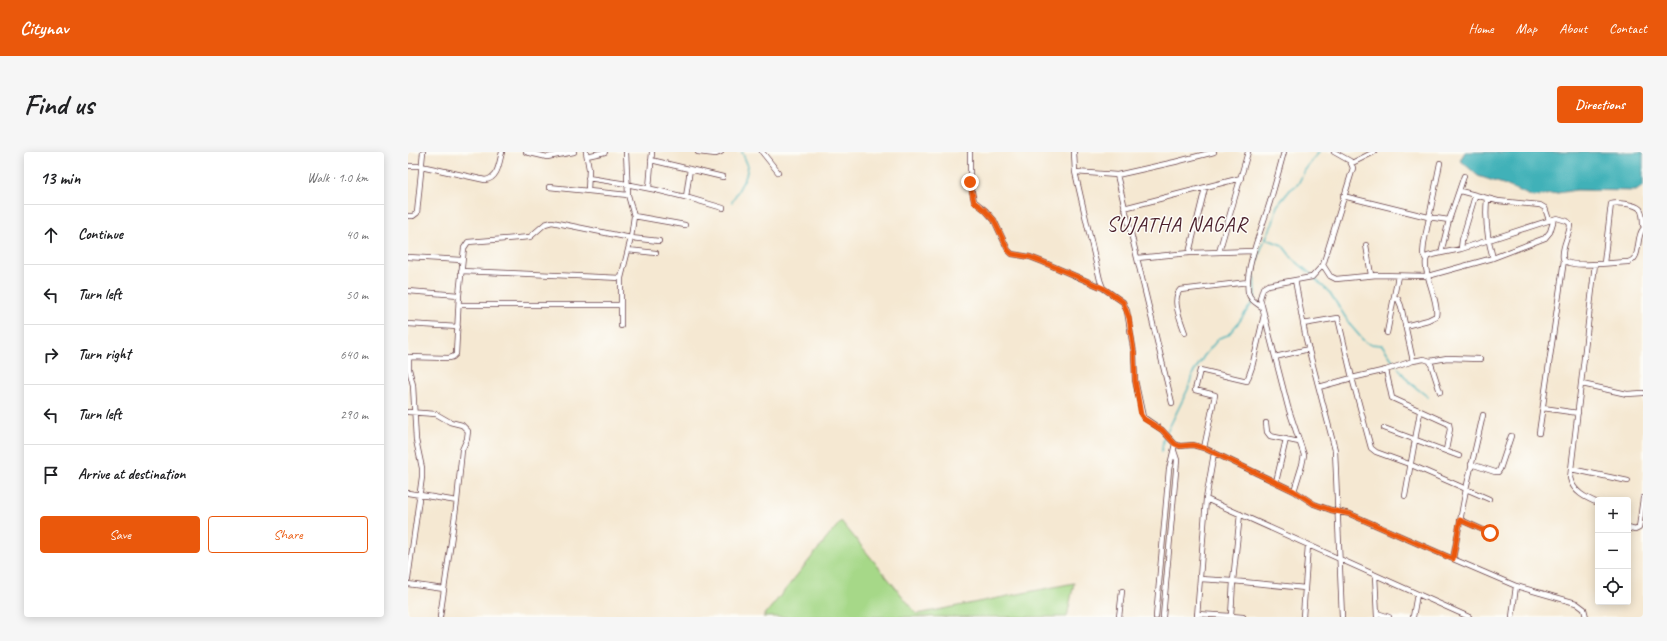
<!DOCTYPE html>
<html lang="en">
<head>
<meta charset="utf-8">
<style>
  :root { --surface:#fff; --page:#f6f6f6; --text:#202124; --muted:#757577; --line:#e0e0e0; --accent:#ea580c }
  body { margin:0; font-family:Caveat,sans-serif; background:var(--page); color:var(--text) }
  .controls { position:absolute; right:12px; bottom:12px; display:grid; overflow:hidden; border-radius:4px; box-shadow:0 2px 10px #0003 }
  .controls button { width:36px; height:36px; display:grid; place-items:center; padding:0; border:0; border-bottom:1px solid var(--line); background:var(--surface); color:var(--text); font:20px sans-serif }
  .stop { position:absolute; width:12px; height:12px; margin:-9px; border:3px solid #ea580c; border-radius:50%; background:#fff }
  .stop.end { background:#ea580c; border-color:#fff; box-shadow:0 1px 4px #0008 }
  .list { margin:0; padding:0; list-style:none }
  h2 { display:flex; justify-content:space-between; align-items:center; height:52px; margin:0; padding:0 16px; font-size:17px }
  h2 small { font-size:13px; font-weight:400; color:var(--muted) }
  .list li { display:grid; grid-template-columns:26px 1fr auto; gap:12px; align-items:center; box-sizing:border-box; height:60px; padding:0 16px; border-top:1px solid var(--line) }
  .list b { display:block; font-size:15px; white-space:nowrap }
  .list em { font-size:13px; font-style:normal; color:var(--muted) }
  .actions { display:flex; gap:8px; padding:12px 16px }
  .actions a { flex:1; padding:9px 0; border:1px solid var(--accent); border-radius:4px; text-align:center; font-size:14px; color:var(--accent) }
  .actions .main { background:var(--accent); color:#fff }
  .icon { flex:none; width:22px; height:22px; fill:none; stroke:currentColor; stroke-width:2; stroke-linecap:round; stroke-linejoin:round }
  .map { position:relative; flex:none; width:1235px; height:465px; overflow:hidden; border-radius:4px }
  header { display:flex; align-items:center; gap:24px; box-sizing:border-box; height:56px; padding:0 20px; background:var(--accent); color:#fff }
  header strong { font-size:19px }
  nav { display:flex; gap:22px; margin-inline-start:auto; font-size:14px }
  .intro { display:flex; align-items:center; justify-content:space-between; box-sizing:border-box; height:96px; padding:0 24px }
  h1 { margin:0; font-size:28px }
  .button { padding:10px 18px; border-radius:4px; background:var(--accent); color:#fff; font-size:14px; font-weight:700 }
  main { display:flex; gap:24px; padding:0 24px }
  aside { flex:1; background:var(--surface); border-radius:4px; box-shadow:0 2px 10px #0003 }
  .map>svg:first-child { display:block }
  .grass { fill:#a6d888; stroke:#787c5a }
  .water { fill:#41b1b8; stroke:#466872 }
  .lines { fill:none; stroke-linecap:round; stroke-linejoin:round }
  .stream { stroke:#41b1b8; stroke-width:1.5 }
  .street-casing { stroke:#643d44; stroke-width:6 }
  .street { stroke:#fff; stroke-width:4.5 }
  .route { stroke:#ea580c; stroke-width:5 }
  .labels { text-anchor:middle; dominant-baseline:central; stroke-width:3; stroke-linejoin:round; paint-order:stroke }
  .neighbourhood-label { font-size:21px; letter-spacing:1px; fill:#4a1f2b; stroke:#fdfcf7 }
</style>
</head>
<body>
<header>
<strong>Citynav</strong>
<nav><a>Home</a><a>Map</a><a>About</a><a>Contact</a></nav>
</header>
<div class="intro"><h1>Find us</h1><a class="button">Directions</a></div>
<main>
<aside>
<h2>13 min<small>Walk · 1.0 km</small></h2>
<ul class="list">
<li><svg class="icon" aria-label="ahead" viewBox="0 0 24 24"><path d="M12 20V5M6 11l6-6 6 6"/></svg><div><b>Continue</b></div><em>40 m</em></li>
<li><svg class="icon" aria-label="left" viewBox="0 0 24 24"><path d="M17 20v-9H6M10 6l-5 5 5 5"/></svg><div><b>Turn left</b></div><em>50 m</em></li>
<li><svg class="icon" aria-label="right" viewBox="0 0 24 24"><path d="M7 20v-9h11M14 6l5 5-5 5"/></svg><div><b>Turn right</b></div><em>640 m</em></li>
<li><svg class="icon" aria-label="left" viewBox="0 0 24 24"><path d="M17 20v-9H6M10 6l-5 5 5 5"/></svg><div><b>Turn left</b></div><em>290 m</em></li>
<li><svg class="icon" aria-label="arrive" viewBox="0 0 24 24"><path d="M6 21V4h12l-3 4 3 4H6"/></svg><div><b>Arrive at destination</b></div></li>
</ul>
<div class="actions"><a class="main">Save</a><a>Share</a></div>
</aside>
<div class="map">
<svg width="1235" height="465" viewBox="0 0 1235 465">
  <rect width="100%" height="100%" fill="#fdfcf7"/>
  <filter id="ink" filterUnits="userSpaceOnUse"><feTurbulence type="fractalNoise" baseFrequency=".025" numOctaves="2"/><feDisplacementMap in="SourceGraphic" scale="8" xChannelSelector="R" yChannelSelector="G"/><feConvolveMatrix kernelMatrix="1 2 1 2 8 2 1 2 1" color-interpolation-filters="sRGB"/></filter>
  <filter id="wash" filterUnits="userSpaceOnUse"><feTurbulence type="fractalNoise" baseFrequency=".012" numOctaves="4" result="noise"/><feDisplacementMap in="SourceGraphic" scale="16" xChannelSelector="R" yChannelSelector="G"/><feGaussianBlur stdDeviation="0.9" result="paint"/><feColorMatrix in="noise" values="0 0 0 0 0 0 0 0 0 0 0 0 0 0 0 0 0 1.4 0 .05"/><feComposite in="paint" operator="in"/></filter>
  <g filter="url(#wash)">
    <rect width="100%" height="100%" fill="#f5e8d2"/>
    <path class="grass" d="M433,369l76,93 157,-31 -7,34h-304z"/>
    <path class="water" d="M1057,0h178v34l-7,5 -60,-1 -43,7 -30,-13 -25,-8 -18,-16z"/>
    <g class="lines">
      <path class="stream" d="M324,50l14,-26 2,-10 -6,-14
        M859,87l15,6 11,14 19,16
        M906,126l16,15 21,33 12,14 6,4 13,1 14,20
        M990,216l12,15 18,14
        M759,280l21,-43 4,-14 12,-19 15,-18 9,-3 11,-13 16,-23 -1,-27 8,-26 11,-23 4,-17 13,-16 8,-6 7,-14 14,-18
        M754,299l1,-11 2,-4"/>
    </g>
  </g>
  <g filter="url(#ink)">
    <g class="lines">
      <g class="street-casing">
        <path id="street" d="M118,0l21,5 27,-5
          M178,0l3,17 -1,22
          M290,0l18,2 5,-2
          M354,0l16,20
          M562,0v30l4,19 11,9 9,10 14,30 4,4 18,3 13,5 60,26
          M666,0l1,20
          M806,0l-39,10 -58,13 -42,-3 25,108 3,8 20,14 4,9 7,42 1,27 8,37 19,13 13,14 5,2 13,-1 11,3 90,43 20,13 17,6 19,4 103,45 13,-70 17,-74
          M179,4l18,-4
          M243,8l72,17
          M944,11l22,-11
          M0,14h13l64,14c13,-1 14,-17 17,-28
          M709,23l20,83 52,-5 64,-2
          M180,26c46,6 91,16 135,30
          M141,35l79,8
          M241,36l3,-36
          M1052,39l38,10 42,4 5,3 4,12
          M935,44l85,21 21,3 -8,33 20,-4 96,-31 10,3 3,3c0,11 -9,23 -7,34 2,12 54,4 65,4 14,-3 7,-24 15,-33
          M278,45l4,-28
          M1079,47c-2,20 0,39 6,59
          M716,56l117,-30
          M0,64h5l4,-3 6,-61
          M226,64l51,9
          M1041,68l15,-44
          M958,93l5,30
          M1053,97l1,-9 13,-44
          M220,98l28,3
          M811,100l29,-100
          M781,101l16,-65
          M0,105l54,3
          M729,106l35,145
          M1017,106l-2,-4 1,-11 16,-80
          M1196,111l7,-59c6,-2 24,0 29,5 3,4 3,11 3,16
          M1187,112l-25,214c3,14 16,20 28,25
          M915,113l7,11 6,3 41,-4 51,1 65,-18 52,-20 5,-6 4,-13
          M53,119l160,7
          M887,128l11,59 29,111 7,167
          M0,139l51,4 -3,59 -3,3 -4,1 -41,-1
          M51,143l5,-47 4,-6 62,-5 15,-13 7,-2 79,16 28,3
          M986,145l4,2 3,7 12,55 -27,9 -34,8 19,70 5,4 33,12 80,35
          M51,153h162
          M854,155c-6,-4 -12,-7 -14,-15 -3,-21 11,-57 18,-78 7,-20 12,-41 18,-62
          M0,172l50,3
          M895,172l35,-6 14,60 -33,9
          M213,174v-48l10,-40 3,-22 -6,-21 -2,-43
          M997,174l23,-6 8,-4c4,-15 -17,-50 -8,-60l13,-3
          M777,181c-4,-12 -14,-33 -5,-43l68,-8
          M979,181l11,-57
          M867,205l34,-8
          M1005,209l11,-2 6,2 10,31
          M1022,209l17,-3 33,1
          M978,218l6,28 57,26 1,5 -4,21
          M1174,232l45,10 16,-1
          M1135,256l35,5
          M0,260l28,2 14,8 12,3 6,6 -1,8 -5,11 -5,51 -17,116
          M858,271l1,9 3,4 29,6
          M976,276l75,28
          M1131,281l25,-173
          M796,296l11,-53 -20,-5 5,-20 47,11 5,-14 12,-52
          M1063,312l24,8h3l2,-3 11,-33
          M1163,317l57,12
          M868,330l10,-43
          M886,339l8,-26 2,-10 -16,-48 -24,-93 -4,-16 3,-10 5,-3 44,-8 11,-12 30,-97 -3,-7 -16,-9
          M0,341l49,8
          M997,344l15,-84
          M798,347l263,118
          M1053,368l29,13
          M1220,376l7,2 4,-2 4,-30
          M1045,407l63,27 60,17 8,6 2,8
          M967,423l2,42
          M0,427l14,-102v-9l-6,-28 -3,-55 -4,-16v-12
          M792,427l33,2 7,-67
          M0,432l36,5
          M969,461l12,4
          M789,462l34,2 2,-35 72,7
          M823,464l12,1
          M711,465l3,-26
          M748,465l13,-148 6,-25
          M755,465l14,-157 -3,-9
          M789,465l9,-118 8,-46
          M895,465l5,-72
          M1005,465l4,-23
          M1104,465l4,-31"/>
      </g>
      <use href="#street" class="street"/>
    </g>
  </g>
  <g class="lines" filter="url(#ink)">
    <path class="route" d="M562,30l4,20 11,8 9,10 14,30 4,4 18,3 13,5 60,26 20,14 6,16 5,35 1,27 6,35 3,4 18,11 13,14 5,2 13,-1 11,3 90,43 20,13 17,6 19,4 103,45 7,-39 30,13"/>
  </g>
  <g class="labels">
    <g class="neighbourhood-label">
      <text x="769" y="72">SUJATHA NAGAR</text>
    </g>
  </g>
</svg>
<div class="controls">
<button>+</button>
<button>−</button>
<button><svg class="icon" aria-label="locate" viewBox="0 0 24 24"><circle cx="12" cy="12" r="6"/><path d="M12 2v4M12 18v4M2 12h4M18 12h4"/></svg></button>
</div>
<div class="stop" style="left:1082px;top:381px"></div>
<div class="stop end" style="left:562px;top:30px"></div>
</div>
</main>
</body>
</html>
